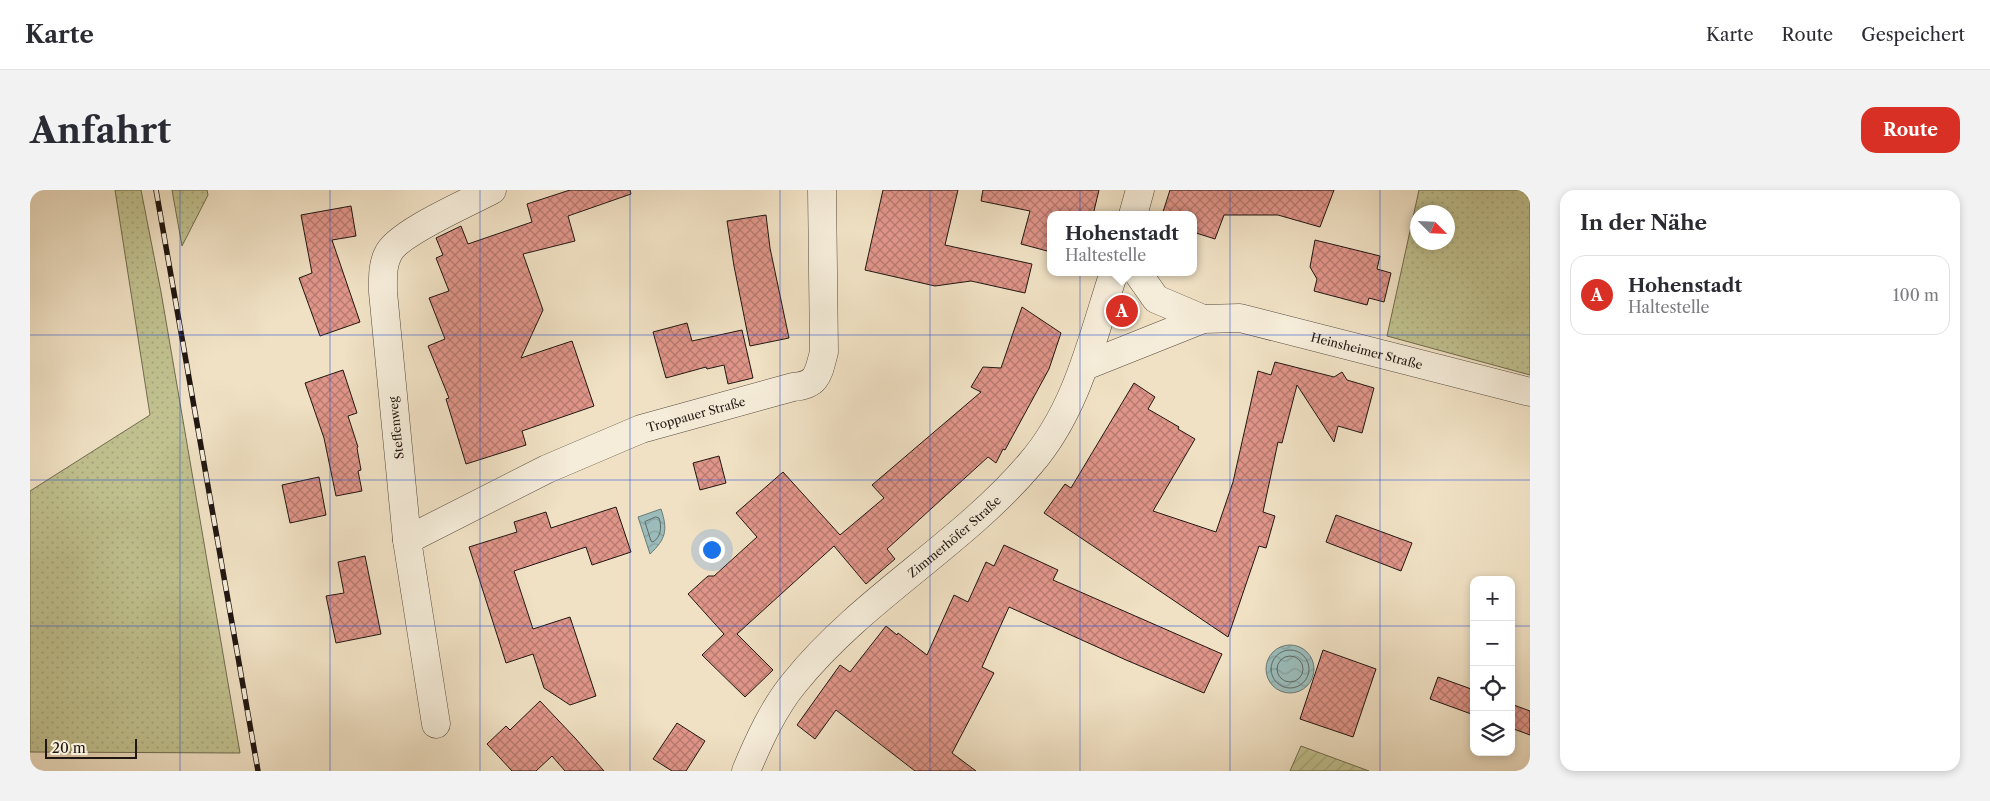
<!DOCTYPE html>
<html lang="de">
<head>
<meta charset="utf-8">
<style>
  :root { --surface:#fff; --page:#f2f2f3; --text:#2b2b33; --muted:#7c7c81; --line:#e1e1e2; --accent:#d93025 }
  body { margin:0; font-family:"Libre Caslon Text",serif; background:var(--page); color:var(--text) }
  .controls { position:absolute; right:15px; bottom:15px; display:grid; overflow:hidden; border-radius:10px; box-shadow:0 2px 8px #0003 }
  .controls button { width:45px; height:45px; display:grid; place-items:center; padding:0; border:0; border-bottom:1px solid var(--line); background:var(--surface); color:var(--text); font:25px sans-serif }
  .compass { position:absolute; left:1380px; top:15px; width:45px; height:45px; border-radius:50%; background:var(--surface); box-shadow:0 2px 8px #0003; rotate:114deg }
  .scale { position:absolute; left:15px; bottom:12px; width:92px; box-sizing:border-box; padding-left:5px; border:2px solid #211712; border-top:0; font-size:14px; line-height:18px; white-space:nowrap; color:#211712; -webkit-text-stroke:4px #f5ecd9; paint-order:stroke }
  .you { position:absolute; left:681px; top:359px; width:18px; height:18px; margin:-12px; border:4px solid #fff; border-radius:50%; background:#1a73e8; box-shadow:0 0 0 8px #1a73e833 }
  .badge { display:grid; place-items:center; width:32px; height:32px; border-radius:50%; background:var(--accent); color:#fff; font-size:16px; font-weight:700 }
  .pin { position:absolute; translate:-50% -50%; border:2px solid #fff; box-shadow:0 1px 5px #0006 }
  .popup { position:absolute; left:1017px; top:21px; width:150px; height:65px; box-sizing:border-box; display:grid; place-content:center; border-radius:10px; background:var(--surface); filter:drop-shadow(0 1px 4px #0005); font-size:16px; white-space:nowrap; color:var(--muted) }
  .popup b { font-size:19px; color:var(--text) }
  .popup::after { content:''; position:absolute; left:50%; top:100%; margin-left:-10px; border:10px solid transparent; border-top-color:var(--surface) }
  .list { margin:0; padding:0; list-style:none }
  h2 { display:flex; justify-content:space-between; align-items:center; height:65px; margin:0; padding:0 20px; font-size:21px }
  h2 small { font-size:16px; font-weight:400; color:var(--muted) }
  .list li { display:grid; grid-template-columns:32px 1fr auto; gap:15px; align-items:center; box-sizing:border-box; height:80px; margin:0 10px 10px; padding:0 10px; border:1px solid var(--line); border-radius:15px }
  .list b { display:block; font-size:19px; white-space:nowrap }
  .list p { margin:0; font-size:16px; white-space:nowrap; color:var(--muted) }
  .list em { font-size:16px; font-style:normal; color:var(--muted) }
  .icon { flex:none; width:28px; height:28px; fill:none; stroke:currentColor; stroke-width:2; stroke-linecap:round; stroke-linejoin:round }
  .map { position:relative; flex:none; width:1500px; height:581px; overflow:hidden; border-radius:15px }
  header { display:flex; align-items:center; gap:30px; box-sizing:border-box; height:70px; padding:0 25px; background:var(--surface); border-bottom:1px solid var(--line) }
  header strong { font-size:24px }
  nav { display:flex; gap:28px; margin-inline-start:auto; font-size:18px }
  .intro { display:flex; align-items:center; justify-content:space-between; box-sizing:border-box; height:120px; padding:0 30px }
  h1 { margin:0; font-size:35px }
  .button { padding:12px 22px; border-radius:15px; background:var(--accent); color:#fff; font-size:18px; font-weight:700 }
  main { display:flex; gap:30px; padding:0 30px }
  aside { flex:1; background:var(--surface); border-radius:15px; box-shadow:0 2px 8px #0003 }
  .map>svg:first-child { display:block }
  .grass { fill:url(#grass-dots); stroke:#706c50; fill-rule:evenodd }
  .garden { fill:url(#garden-furrows); stroke:#706c50 }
  .water { fill:url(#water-waves); stroke:#6a7a77 }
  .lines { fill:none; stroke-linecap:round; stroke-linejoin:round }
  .shore { stroke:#5e6a66; stroke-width:1 }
  .building { fill:url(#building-cross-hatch); stroke:#211712 }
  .minor-casing { stroke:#554a3e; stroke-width:29 }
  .tertiary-casing { stroke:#554a3e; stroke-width:29 }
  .minor { stroke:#f5ecd9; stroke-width:28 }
  .tertiary { stroke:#f5ecd9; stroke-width:28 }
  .rail-casing { stroke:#211712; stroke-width:5.5 }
  .rail { stroke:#f5ecd9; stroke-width:4; stroke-dasharray:11; stroke-linecap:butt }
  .grid { fill:none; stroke:#1d4ed8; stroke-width:1; stroke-opacity:0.55 }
  .labels { text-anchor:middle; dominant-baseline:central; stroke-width:5; stroke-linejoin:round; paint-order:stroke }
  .street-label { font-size:12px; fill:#211712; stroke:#f5ecd9 }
</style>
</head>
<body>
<header>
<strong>Karte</strong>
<nav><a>Karte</a><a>Route</a><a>Gespeichert</a></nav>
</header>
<div class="intro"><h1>Anfahrt</h1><a class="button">Route</a></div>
<main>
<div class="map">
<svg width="1500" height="581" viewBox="0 0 1500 581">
  <defs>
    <pattern id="grass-dots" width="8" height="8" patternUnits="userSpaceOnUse" patternTransform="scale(1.25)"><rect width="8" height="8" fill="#c0c18f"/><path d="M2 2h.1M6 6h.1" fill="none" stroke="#a5a57a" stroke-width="1.8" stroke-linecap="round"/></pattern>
    <pattern id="garden-furrows" width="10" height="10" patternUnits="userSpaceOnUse" patternTransform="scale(1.25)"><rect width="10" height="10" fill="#c0c18f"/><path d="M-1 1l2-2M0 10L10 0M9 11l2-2" fill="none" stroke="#a5a57a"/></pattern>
    <pattern id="water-waves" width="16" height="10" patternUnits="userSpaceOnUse" patternTransform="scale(1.25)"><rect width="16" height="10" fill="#9bbcba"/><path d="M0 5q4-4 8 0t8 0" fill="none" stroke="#85a19f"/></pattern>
    <pattern id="building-cross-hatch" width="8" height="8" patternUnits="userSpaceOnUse" patternTransform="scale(1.25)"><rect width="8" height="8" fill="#e09589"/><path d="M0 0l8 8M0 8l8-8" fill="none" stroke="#b5796f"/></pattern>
  </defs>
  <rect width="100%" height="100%" fill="#f0e1c4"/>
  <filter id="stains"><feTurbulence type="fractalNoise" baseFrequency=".004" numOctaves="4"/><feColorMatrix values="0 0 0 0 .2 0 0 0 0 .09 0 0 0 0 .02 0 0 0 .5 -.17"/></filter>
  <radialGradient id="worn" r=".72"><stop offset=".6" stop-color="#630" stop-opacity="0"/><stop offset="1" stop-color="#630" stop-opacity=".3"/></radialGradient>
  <path class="grass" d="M85,0h26l20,102 79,461 -210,-1v-261l120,-76z
    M142,0h35l1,5 -26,51z
    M1389,0h111v185l-143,-39zM1418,22v30h-30v-30z"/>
  <path class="garden" d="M1271,556l68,25h-79z"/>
  <path class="water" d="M631,319c7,21 5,30 -11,45l-12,-37z
    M1236 479a24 24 0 1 1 48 0a24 24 0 1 1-48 0Z"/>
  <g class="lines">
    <path class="shore" d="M626,327l3,1c3,9 2,19 -6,24l-2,-1 -6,-19z
      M1241 479a19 19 0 1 1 38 0a19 19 0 1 1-38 0Z
      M1247 479a13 13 0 1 1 26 0a13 13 0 1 1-26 0Z"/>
  </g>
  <path class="building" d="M540,0h60l1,4 -63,22 7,25 -52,13 20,56 -22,48 51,-17 22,65 -72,25 4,14 -60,19 -20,-65 3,-1 -21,-52 17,-7 -16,-41 20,-7 -13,-33 7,-3 -7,-17 25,-12 7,18 64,-22 -5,-18z
    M853,0h75l-13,55 87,19 -7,29 -54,-12 -36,5 -70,-16z
    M953,0h116l-6,25h-42v37l-30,-8 9,-33 -49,-10z
    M1140,0h164l-14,37 -42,-12h-54l-9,24 -22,-7v-17h-31z
    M321,16l5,30 -24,4 28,82 -40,14 -21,-58 13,-5 -11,-58z
    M736,25l4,33 19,90 -39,8 -16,-80 -7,-45z
    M1285,50l65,16 -3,13 14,4 -7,29 -15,-4 -2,7 -53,-14 3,-12 -7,-12z
    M992,117l39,26 -12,36 -44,81 -2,-1 -7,14 -8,-6 -101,92 8,10 -29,25 -32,-38 -97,88 36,36 -28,27 -43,-42 22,-21 -36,-40 20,-18h6l43,-39 -21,-24 47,-41 57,63 44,-37 -12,-13 109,-93 -10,-5 12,-20 18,1z
    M657,133l5,18 50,-11 11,48 -25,6 -4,-19 -17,4 -1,-2 -40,11 -13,-46z
    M1245,172l59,15 8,-5 5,8 27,8 -12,45 -24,-7 -4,16 -37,-57 -15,58 -4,-1 -15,70 12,4 -9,32 -7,-2 -31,91 -184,-124 21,-29 6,4 63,-105 21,14 -7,12 31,18 -1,2 17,10 -42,72 63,21 17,-50 25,-111 13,4z
    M313,180l14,43 -9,3 10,31 -1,1 4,22 -3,1 4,20 -26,5 -12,-58 -19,-55z
    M689,266l7,27 -26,7 -7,-27z
    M289,287l7,38 -36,8 -8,-38z
    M586,317l15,45 -39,13 -6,-18 -72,24 19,58 37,-12 26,79 -26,9 -26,-17 -11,-34 -27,9 -37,-116 48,-15 -3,-10 32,-10 5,16z
    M1306,325l76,28 -11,28 -75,-29z
    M974,355l54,25 -5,10 169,74 -18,39 -78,-33 -117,-53 -27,60 12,6 -42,80 24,18h-61l-79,-61 -21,29 -18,-14 43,-60 10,7 36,-46 11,9 1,-2 29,22 27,-60 14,7 18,-40 8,4z
    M335,366l16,78 -45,9 -10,-47 18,-3 -6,-31z
    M1293,460l53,19 -23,68 -53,-18z
    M1408,487l36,13v25l-44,-16z
    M510,511l35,37 29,33h-39l-13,-15 -16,15h-24l-25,-27 19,-18 4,4z
    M1481,514l19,7v24l-19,-7z
    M647,533l28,18 -19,30h-14l-19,-12z"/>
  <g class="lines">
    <g class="minor-casing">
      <g id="minor">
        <path d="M1107,82l19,27 47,20"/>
        <path id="s1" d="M1055,176l118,-47 37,-1 290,74"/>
        <path id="s2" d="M377,350l140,-71 94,-40 152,-42c25,-2 25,-13 31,-35l-2,-162"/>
        <path d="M406,534l-29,-184 -24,-248c0,-13 -1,-26 5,-38 9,-21 82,-52 104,-64"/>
      </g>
    </g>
    <g class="tertiary-casing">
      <g id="tertiary">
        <path d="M1103,25l7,-25"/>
        <path id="s3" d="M716,581c13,-31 28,-64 49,-89 68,-84 165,-136 235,-218 47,-54 62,-125 84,-192"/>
      </g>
    </g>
    <use href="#minor" class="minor"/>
    <use href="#tertiary" class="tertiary"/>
    <g class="rail-casing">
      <path id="rail" d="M126,0l102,581"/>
    </g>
    <use href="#rail" class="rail"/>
  </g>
  <path class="grid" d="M150,0v581M300,0v581M450,0v581M600,0v581M750,0v581M900,0v581M1050,0v581M1200,0v581M1350,0v581M0,145h1500M0,290h1500M0,436h1444M1481,436h19"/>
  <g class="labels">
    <g class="street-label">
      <text stroke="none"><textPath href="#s1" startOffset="295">Heinsheimer Straße</textPath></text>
      <text stroke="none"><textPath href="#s2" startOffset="316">Troppauer Straße</textPath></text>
      <text transform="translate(366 238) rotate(-96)">Steffenweg</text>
      <text stroke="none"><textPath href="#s3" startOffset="318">Zimmerhöfer Straße</textPath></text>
    </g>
  </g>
  <rect width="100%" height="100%" filter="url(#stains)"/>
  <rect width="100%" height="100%" fill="url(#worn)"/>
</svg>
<div class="controls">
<button>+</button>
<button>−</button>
<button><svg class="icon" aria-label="locate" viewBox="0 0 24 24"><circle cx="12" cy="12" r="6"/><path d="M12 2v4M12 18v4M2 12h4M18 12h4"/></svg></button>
<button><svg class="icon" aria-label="layers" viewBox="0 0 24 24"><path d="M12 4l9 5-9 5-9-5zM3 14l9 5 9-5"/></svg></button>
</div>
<svg class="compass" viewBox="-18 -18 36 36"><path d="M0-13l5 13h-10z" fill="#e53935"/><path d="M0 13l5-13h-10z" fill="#7c7c81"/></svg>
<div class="scale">20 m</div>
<div class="you"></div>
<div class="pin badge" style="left:1092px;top:121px">A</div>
<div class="popup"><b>Hohenstadt</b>Haltestelle</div>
</div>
<aside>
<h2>In der Nähe<small></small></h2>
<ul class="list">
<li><span class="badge">A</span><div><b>Hohenstadt</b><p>Haltestelle</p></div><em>100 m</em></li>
</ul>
</aside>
</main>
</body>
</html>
